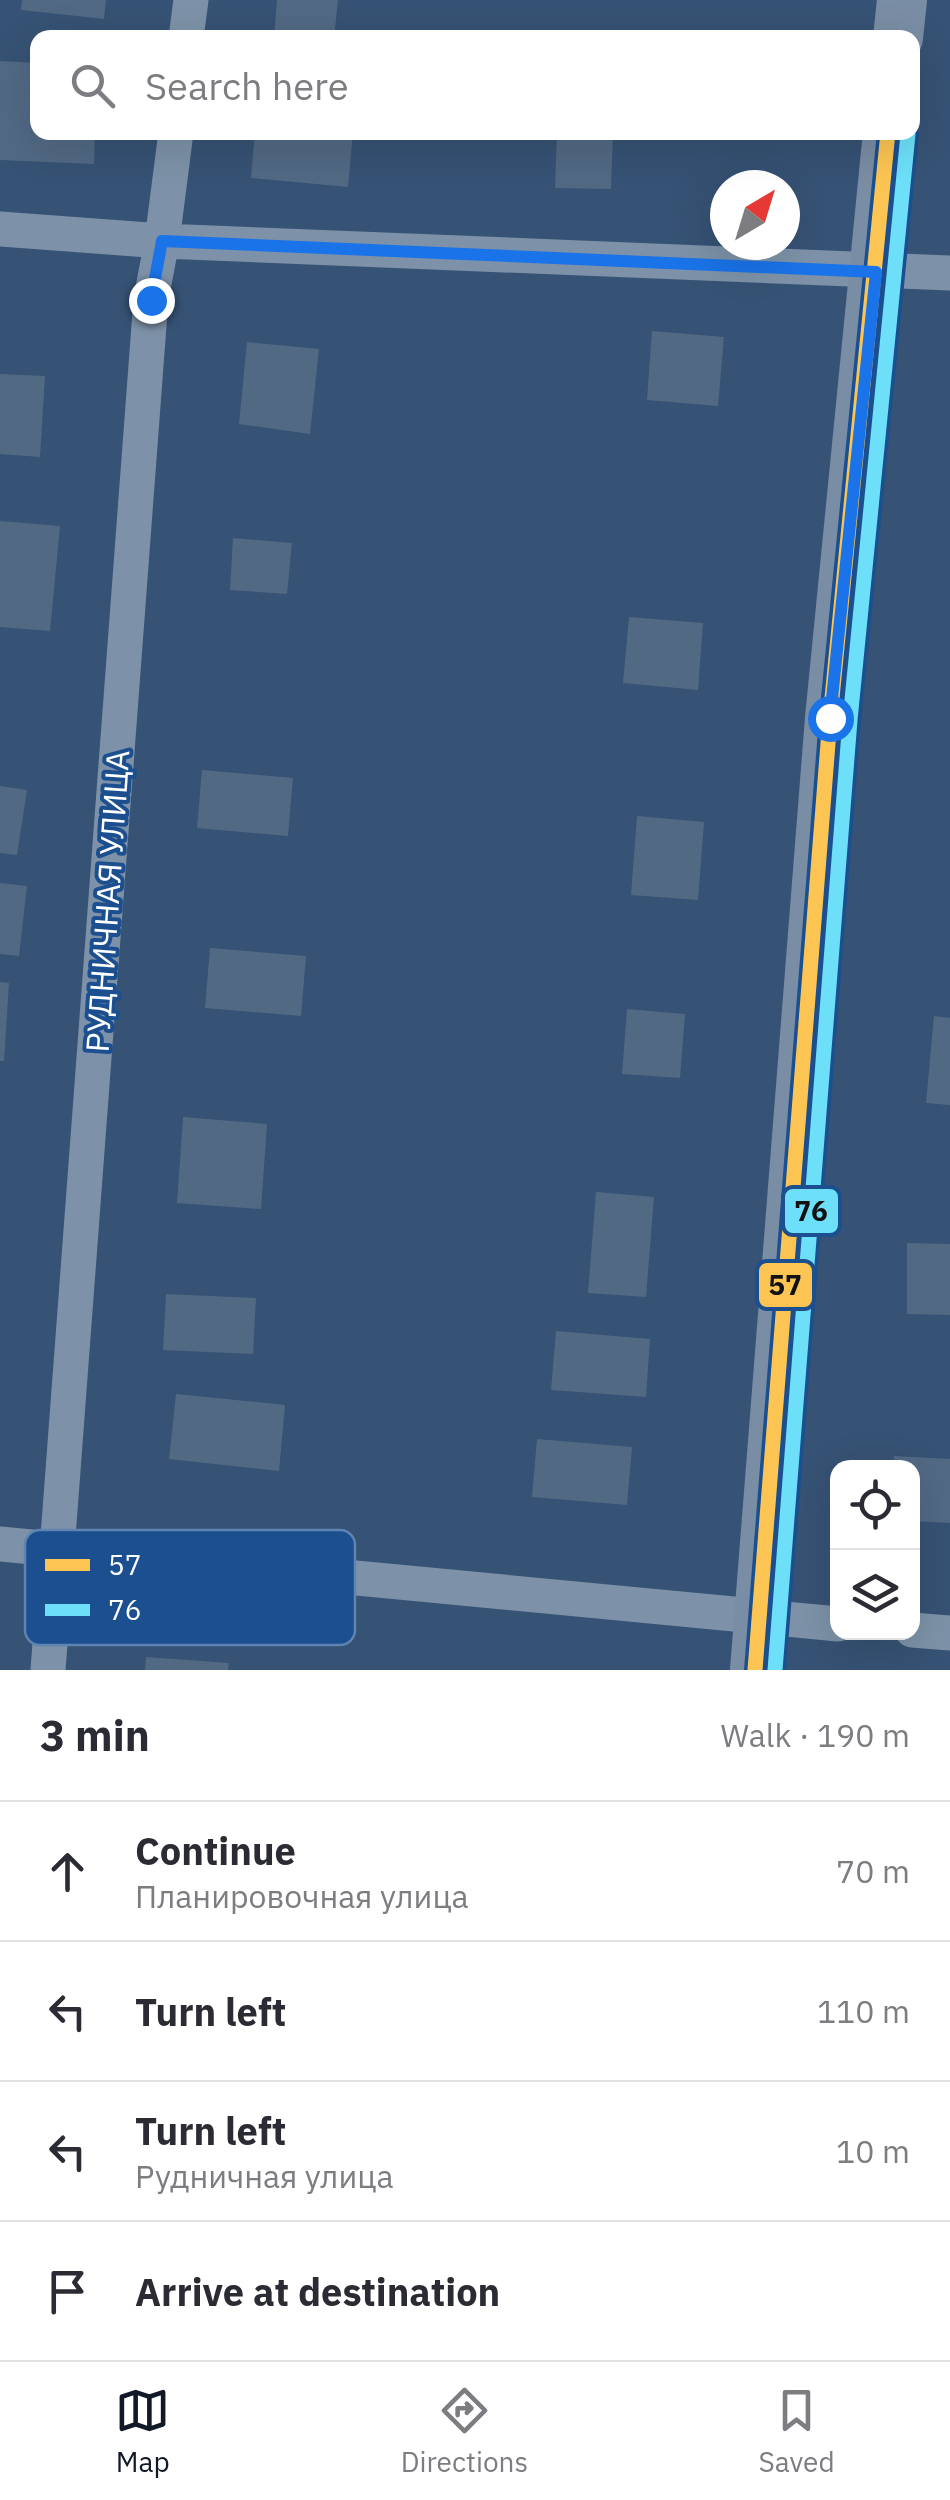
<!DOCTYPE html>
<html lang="en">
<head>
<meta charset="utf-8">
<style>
  :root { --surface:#fff; --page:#f7f7f7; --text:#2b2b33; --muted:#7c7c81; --line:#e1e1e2; --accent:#111827 }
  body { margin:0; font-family:"IBM Plex Sans",sans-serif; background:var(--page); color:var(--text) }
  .controls { position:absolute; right:30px; bottom:30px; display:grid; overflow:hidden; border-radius:20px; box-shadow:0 10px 40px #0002 }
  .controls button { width:90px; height:90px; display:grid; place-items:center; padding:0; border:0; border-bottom:2px solid var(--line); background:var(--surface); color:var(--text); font:50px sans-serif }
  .compass { position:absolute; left:710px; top:170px; width:90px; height:90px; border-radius:50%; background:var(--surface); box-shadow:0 10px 40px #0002; rotate:38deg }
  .stop { position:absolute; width:30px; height:30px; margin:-22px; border:8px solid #1a73e8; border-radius:50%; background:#fff }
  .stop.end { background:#1a73e8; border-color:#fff; box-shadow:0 2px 10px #0008 }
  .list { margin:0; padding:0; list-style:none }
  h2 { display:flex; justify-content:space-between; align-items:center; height:130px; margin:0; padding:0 40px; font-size:42px }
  h2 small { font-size:32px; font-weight:400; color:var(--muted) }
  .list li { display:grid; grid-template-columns:65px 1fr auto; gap:30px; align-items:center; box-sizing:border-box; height:140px; padding:0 40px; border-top:2px solid var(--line) }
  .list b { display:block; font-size:38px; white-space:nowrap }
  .list p { margin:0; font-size:32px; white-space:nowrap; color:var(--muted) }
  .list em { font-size:32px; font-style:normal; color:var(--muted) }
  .icon { flex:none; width:55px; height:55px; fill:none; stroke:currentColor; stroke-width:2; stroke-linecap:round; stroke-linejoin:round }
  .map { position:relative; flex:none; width:950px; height:1670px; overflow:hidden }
  .search { position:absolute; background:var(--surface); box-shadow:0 10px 40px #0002; left:30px; right:30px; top:30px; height:110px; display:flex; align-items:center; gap:25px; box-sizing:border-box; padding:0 35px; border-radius:20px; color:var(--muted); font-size:38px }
  .sheet { height:690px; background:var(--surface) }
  nav { display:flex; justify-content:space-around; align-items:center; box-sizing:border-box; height:140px; border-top:2px solid var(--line); background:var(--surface); font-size:28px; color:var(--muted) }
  nav a { display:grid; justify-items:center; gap:5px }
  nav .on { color:var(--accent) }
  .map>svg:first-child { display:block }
  .building { fill:#526984 }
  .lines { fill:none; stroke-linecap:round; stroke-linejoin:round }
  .minor { stroke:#7d92a8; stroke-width:35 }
  .secondary { stroke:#798da4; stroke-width:50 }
  .bus-1-casing { stroke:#1b4f8f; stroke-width:22 }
  .bus-2-casing { stroke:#1b4f8f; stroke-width:22 }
  .bus-1 { stroke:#fcc553; stroke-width:15 }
  .bus-2 { stroke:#6ddff8; stroke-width:15 }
  .route { stroke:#1a73e8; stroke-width:12 }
  .labels { text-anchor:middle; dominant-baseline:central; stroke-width:8; stroke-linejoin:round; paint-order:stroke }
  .street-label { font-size:32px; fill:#fff; stroke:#1b4f8f }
  .key { fill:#1b4f8f; stroke:#5f84b1; stroke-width:2.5 }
  .key-label { font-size:28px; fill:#fff }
  .line-badge { stroke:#1b4f8f; stroke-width:4 }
  .pale-badge-label { font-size:28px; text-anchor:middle; font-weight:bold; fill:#111 }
</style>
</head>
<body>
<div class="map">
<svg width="950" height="1670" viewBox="0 0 950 1670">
  <rect width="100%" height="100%" fill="#365274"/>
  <path class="building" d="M22,0h84l-2,19 -83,-9z
    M277,0h61l-4,38h-60z
    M0,61l38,2v69h57l-1,32 -94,-4z
    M255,132h98l-5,55 -97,-9z
    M557,133l56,1 -2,55 -56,-1z
    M652,331l72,6 -6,69 -71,-6z
    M247,342l72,7 -9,85 -71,-10z
    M0,374l45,2 -5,81 -40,-3z
    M0,521l60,5 -10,105 -50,-4z
    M233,538l59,5 -5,51 -57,-4z
    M629,617l74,6 -5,67 -75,-7z
    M202,770l91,8 -5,58 -91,-8z
    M0,786l27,4 -10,65 -17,-2z
    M637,816l67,6 -6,78 -67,-5z
    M0,883l27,3 -8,70 -19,-2z
    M210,948l96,8 -5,60 -96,-8z
    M0,982l9,1 -5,78h-4z
    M627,1009l58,5 -5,64 -58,-4z
    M934,1016l16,2v87l-24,-2z
    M183,1117l84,7 -6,85 -84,-6z
    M596,1192l58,5 -8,100 -58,-4z
    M907,1243l43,1v71l-43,-1z
    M166,1294l90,4 -3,56 -90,-4z
    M556,1331l94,8 -4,58 -95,-7z
    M176,1394l109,11 -6,66 -110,-12z
    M537,1439l95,8 -5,58 -95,-8z
    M894,1456l56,3v64l-38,-2v-53h-19z
    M146,1657l83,6 -1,7h-83z"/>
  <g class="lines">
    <path class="minor" d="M186,38l5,-38
      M0,229l162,12 788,32
      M0,1544l838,80
      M912,1630l38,3
      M48,1670l103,-1371 11,-58 14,-109"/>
    <path class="secondary" d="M898,38l4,-38
      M755,1670l75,-952 58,-586"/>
    <g class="bus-1-casing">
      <path id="bus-1" d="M755,1670l75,-952 58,-586"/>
    </g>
    <g class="bus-2-casing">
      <path id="bus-2" d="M775,1670l75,-950 58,-586"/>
    </g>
    <use href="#bus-1" class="bus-1"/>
    <use href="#bus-2" class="bus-2"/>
  </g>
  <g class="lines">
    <path class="route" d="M151,300l11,-59 714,31 -46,446"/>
  </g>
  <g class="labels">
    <g class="street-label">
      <text transform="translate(107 901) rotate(-86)">РУДНИЧНАЯ УЛИЦА</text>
    </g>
  </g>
  <rect x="25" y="1530" width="330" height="115" rx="15" class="key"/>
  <rect x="45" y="1559" width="45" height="12" fill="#fcc553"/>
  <rect x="45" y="1604" width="45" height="12" fill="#6ddff8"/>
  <g class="key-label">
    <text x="108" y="1575">57</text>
    <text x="108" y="1620">76</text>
  </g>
  <g class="line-badge">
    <rect x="783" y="1187" width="57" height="48" rx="10" fill="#6ddff8"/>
    <rect x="757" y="1261" width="57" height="48" rx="10" fill="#fcc553"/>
  </g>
  <g class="pale-badge-label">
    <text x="811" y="1221">76</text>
    <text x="785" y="1295">57</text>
  </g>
</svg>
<div class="controls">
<button><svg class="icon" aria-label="locate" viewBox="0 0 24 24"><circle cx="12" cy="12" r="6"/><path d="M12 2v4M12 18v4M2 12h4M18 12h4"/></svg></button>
<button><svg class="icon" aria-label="layers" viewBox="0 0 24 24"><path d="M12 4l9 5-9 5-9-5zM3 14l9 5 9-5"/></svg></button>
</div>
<svg class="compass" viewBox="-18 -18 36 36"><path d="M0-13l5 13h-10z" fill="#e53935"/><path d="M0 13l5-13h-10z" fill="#7c7c81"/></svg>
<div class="stop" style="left:830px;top:718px"></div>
<div class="stop end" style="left:151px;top:300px"></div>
<div class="search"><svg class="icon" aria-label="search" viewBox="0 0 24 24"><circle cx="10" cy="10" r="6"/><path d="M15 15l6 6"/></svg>Search here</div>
</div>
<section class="sheet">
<h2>3 min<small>Walk · 190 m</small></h2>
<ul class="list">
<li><svg class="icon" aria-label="ahead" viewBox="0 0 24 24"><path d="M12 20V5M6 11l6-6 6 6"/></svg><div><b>Continue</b><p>Планировочная улица</p></div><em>70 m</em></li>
<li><svg class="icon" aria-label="left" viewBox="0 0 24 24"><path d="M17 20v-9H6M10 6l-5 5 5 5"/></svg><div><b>Turn left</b></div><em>110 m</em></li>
<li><svg class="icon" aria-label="left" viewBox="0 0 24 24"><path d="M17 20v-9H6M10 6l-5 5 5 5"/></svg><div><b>Turn left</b><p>Рудничная улица</p></div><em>10 m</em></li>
<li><svg class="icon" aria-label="arrive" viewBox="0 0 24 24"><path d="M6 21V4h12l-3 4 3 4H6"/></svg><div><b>Arrive at destination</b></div></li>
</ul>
</section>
<nav>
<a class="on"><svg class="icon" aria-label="map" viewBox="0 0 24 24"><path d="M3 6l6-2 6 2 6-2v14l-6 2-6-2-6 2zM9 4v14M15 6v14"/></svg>Map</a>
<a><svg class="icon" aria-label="directions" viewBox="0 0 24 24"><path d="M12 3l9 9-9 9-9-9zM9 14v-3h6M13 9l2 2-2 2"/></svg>Directions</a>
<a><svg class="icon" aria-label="saved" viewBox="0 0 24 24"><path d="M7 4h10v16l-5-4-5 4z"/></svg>Saved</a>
</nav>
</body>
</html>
